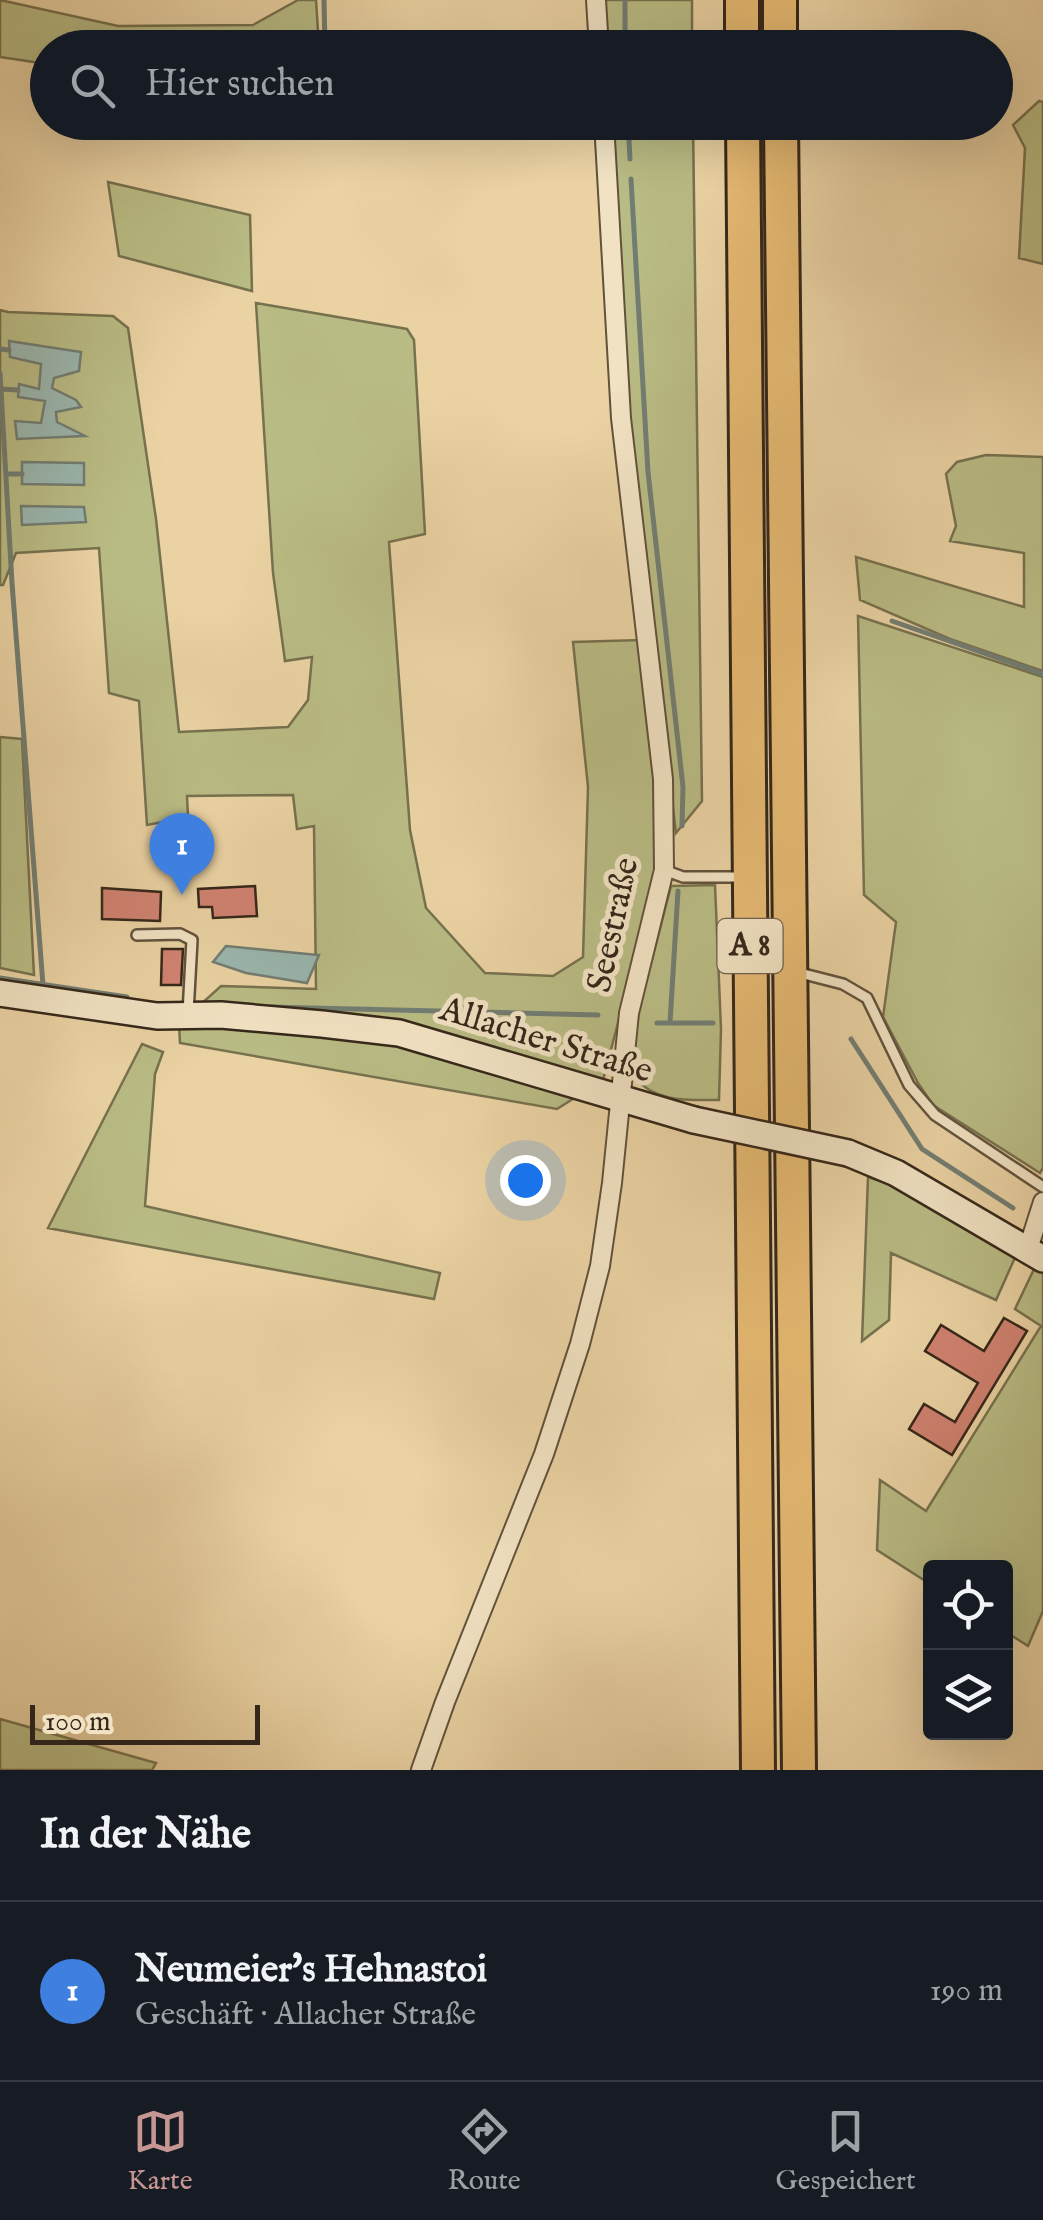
<!DOCTYPE html>
<html lang="de">
<head>
<meta charset="utf-8">
<style>
  :root { --surface:#171b24; --page:#242831; --text:#f1f3f6; --muted:#9ea1a6; --line:#363941; --accent:#c59692 }
  body { margin:0; font-family:"IM FELL English",serif; background:var(--page); color:var(--text) }
  .controls { position:absolute; right:30px; bottom:30px; display:grid; overflow:hidden; border-radius:10px; box-shadow:0 10px 40px #0002 }
  .controls button { width:90px; height:90px; display:grid; place-items:center; padding:0; border:0; border-bottom:2px solid var(--line); background:var(--surface); color:var(--text); font:50px sans-serif }
  .scale { position:absolute; left:30px; bottom:25px; width:230px; box-sizing:border-box; padding-left:10px; border:5px solid #352719; border-top:0; font-size:28px; line-height:35px; white-space:nowrap; color:#352719; -webkit-text-stroke:8px #f1e2c3; paint-order:stroke }
  .you { position:absolute; left:525px; top:1180px; width:35px; height:35px; margin:-25px; border:8px solid #fff; border-radius:50%; background:#1a73e8; box-shadow:0 0 0 15px #1a73e833 }
  .badge { display:grid; place-items:center; width:65px; height:65px; border-radius:50%; background:var(--accent); color:#fff; font-size:32px; font-weight:700 }
  .pin { position:absolute; translate:-50% -82px; filter:drop-shadow(0 2px 5px #0008) }
  .pin::after { content:''; position:absolute; top:52px; width:35px; height:30px; background:inherit; clip-path:polygon(0 0,100% 0,50% 100%) }
  .list { margin:0; padding:0; list-style:none }
  h2 { display:flex; justify-content:space-between; align-items:center; height:130px; margin:0; padding:0 40px; font-size:42px }
  h2 small { font-size:32px; font-weight:400; color:var(--muted) }
  .list li { display:grid; grid-template-columns:65px 1fr auto; gap:30px; align-items:center; box-sizing:border-box; height:180px; padding:0 40px; border-top:2px solid var(--line) }
  .list b { display:block; font-size:38px; white-space:nowrap }
  .list p { margin:0; font-size:32px; white-space:nowrap; color:var(--muted) }
  .list em { font-size:32px; font-style:normal; color:var(--muted) }
  .icon { flex:none; width:55px; height:55px; fill:none; stroke:currentColor; stroke-width:2; stroke-linecap:round; stroke-linejoin:round }
  .map { position:relative; flex:none; width:1043px; height:1770px; overflow:hidden }
  .search { position:absolute; background:var(--surface); box-shadow:0 10px 40px #0002; left:30px; right:30px; top:30px; height:110px; display:flex; align-items:center; gap:25px; box-sizing:border-box; padding:0 35px; border-radius:55px; color:var(--muted); font-size:38px }
  .sheet { height:310px; background:var(--surface) }
  nav { display:flex; justify-content:space-around; align-items:center; box-sizing:border-box; height:140px; border-top:2px solid var(--line); background:var(--surface); font-size:28px; color:var(--muted) }
  nav a { display:grid; justify-items:center; gap:5px }
  nav .on { color:var(--accent) }
  .map>svg:first-child { display:block }
  .green { fill:#b9bb84; stroke:#77714e; stroke-width:2.5 }
  .water { fill:#9ab6ae; stroke:#727d72; stroke-width:2.5 }
  .lines { fill:none; stroke-linecap:round; stroke-linejoin:round }
  .stream { stroke:#727d72; stroke-width:5 }
  .building { fill:#d08271; stroke:#352719; stroke-width:2.5 }
  .lane-casing { stroke:#62523c; stroke-width:14 }
  .street-casing { stroke:#62523c; stroke-width:22 }
  .secondary-casing { stroke:#352719; stroke-width:30 }
  .highway-casing { stroke:#352719; stroke-width:38 }
  .lane { stroke:#f1e2c3; stroke-width:9 }
  .street { stroke:#f1e2c3; stroke-width:18 }
  .secondary { stroke:#f1e2c3; stroke-width:25 }
  .highway { stroke:#e5b972; stroke-width:32 }
  .secondary-bridge-casing { stroke:#352719; stroke-width:30; stroke-linecap:butt }
  .secondary-bridge { stroke:#f1e2c3; stroke-width:25 }
  .labels { text-anchor:middle; dominant-baseline:central; stroke-width:10; stroke-linejoin:round; paint-order:stroke }
  .shield { fill:#f1e2c3; stroke:#6d5f4c; stroke-width:2.5 }
  .shield-label { font-size:32px; font-weight:bold; fill:#352719 }
  .street-label { font-size:35px; fill:#352719; stroke:#f1e2c3 }
</style>
</head>
<body>
<div class="map">
<svg width="1043" height="1770" viewBox="0 0 1043 1770">
  <rect width="100%" height="100%" fill="#ead2a3"/>
  <filter id="stains"><feTurbulence type="fractalNoise" baseFrequency=".002" numOctaves="4"/><feColorMatrix values="0 0 0 0 .2 0 0 0 0 .09 0 0 0 0 .02 0 0 0 .5 -.17"/></filter>
  <radialGradient id="worn" r=".72"><stop offset=".6" stop-color="#630" stop-opacity="0"/><stop offset="1" stop-color="#630" stop-opacity=".3"/></radialGradient>
  <path class="green" d="M0,0l118,26 135,-1 45,-25h18l3,47 -271,1 -1,16 -47,-7z
    M603,0h89v47h-86z
    M1039,101l4,1v162l-24,-6 6,-110 -12,-23z
    M610,123h83l9,678 -26,32 -44,-370z
    M108,182l142,33 2,76 -133,-35z
    M256,303l151,26 7,11 11,194 -36,8 21,288 16,78 59,65 68,3 30,-19 5,-170 -15,-145 68,-2 17,139 1,88 -56,213 -46,29 -377,-66 -1,-19 42,-38 95,3 -2,-163 -17,3 -4,-34 -106,1 1,21 -41,8 -8,-124 -30,-8 -10,-145 -83,5 -13,32h-3v-275l8,2 105,4 15,12 28,191 23,213 109,-5 20,-27 4,-43 -27,4 -12,-88z
    M986,455l57,2v214l-93,-32 -90,-39 -4,-43 168,50v-54l-74,-12 6,-15 -10,-52 11,-12z
    M858,616l185,61v491l-3,5 -107,-68 -15,-22 -35,-66 13,-95 -32,-27z
    M0,737l22,2 12,236 -34,-7z
    M715,885l6,144 -2,71c-31,0 -63,3 -85,-23l1,-52 36,-139z
    M142,1044l21,8 -8,22 -10,132 295,67 -6,26 -386,-71z
    M868,1177l34,11 116,63 -22,49 -105,-47 -2,67 -27,21z
    M1035,1267l8,5v339l-15,35 -22,-14v-64h-76v16l-53,-34 3,-70 46,31 115,-185 -26,-17z
    M0,1719l156,44 -4,7h-152z"/>
  <path class="water" d="M9,341l72,11 -2,19 -25,7 -2,10 24,12 5,7 -25,5 1,10 28,14 -68,3 -2,-18 26,2 4,-22 -27,-4 1,-13 20,5 2,-25 -31,-7z
    M22,462l62,1v22l-62,-1z
    M21,506l63,1 2,15 -64,3z
    M226,946l92,9h1l-12,28 -61,-10 -33,-11z"/>
  <g class="lines">
    <path class="stream" d="M324,0l1,48
      M625,0v48
      M628,122l2,37
      M631,179l17,293 35,315 -1,39
      M0,349l9,1
      M0,373l12,210 31,402
      M1,389l17,1
      M6,474h16
      M892,621l151,53
      M0,978l127,19
      M271,1007l327,8
      M657,1023h56
      M670,1023l8,-132
      M851,1039l71,110 91,59"/>
  </g>
  <path class="building" d="M255,886l2,30 -44,2 -1,-11h-13l-1,-18z
    M102,888l59,4 -1,29 -58,-2z
    M162,949h21l-2,36h-20z
    M1004,1318l23,13 -75,124 -43,-26 15,-25 31,18 23,-39 -53,-32 16,-26 43,26z"/>
  <g class="lines">
    <g class="lane-casing">
      <path id="lane" d="M664,870l19,7h62
        M137,935l43,-1 12,6 -4,73
        M796,972l47,12 24,14 42,87 26,30 108,72"/>
    </g>
    <g class="street-casing">
      <path id="street" d="M596,0l3,48
        M1028,1249l15,-47
        M421,1770l24,-68 99,-248 36,-110 20,-78 12,-83 17,-170 35,-143 -1,-91 -42,-361 -17,-296"/>
    </g>
    <g class="secondary-casing">
      <path id="secondary" d="M0,993l157,23 64,-1 101,9 77,9 295,87
        M848,1153l48,20 147,86"/>
    </g>
    <g class="highway-casing">
      <path id="highway" d="M742,0v48
        M780,0v48
        M743,122l15,1648
        M781,122l18,1648"/>
    </g>
    <use href="#lane" class="lane"/>
    <use href="#street" class="street"/>
    <use href="#secondary" class="secondary"/>
    <use href="#highway" class="highway"/>
    <g class="secondary-bridge-casing">
      <path id="secondary-bridge" d="M694,1120l154,33"/>
    </g>
    <use href="#secondary-bridge" class="secondary-bridge"/>
  </g>
  <g class="labels">
    <rect class="shield" x="717.5" y="919" width="65" height="54" rx="8"/>
    <g class="shield-label">
      <text x="750" y="946">A 8</text>
    </g>
    <g class="street-label">
      <text transform="translate(614 925) rotate(-78)">Seestraße</text>
      <text transform="translate(546 1041) rotate(17)">Allacher Straße</text>
    </g>
  </g>
  <rect width="100%" height="100%" filter="url(#stains)"/>
  <rect width="100%" height="100%" fill="url(#worn)"/>
</svg>
<div class="controls">
<button><svg class="icon" aria-label="locate" viewBox="0 0 24 24"><circle cx="12" cy="12" r="6"/><path d="M12 2v4M12 18v4M2 12h4M18 12h4"/></svg></button>
<button><svg class="icon" aria-label="layers" viewBox="0 0 24 24"><path d="M12 4l9 5-9 5-9-5zM3 14l9 5 9-5"/></svg></button>
</div>
<div class="scale">100 m</div>
<div class="you"></div>
<div class="pin badge" style="left:182px;top:895px;background:#3f7fe0">1</div>
<div class="search"><svg class="icon" aria-label="search" viewBox="0 0 24 24"><circle cx="10" cy="10" r="6"/><path d="M15 15l6 6"/></svg>Hier suchen</div>
</div>
<section class="sheet">
<h2>In der Nähe<small></small></h2>
<ul class="list">
<li><span class="badge" style="background:#3f7fe0">1</span><div><b>Neumeier's Hehnastoi</b><p>Geschäft · Allacher Straße</p></div><em>190 m</em></li>
</ul>
</section>
<nav>
<a class="on"><svg class="icon" aria-label="map" viewBox="0 0 24 24"><path d="M3 6l6-2 6 2 6-2v14l-6 2-6-2-6 2zM9 4v14M15 6v14"/></svg>Karte</a>
<a><svg class="icon" aria-label="directions" viewBox="0 0 24 24"><path d="M12 3l9 9-9 9-9-9zM9 14v-3h6M13 9l2 2-2 2"/></svg>Route</a>
<a><svg class="icon" aria-label="saved" viewBox="0 0 24 24"><path d="M7 4h10v16l-5-4-5 4z"/></svg>Gespeichert</a>
</nav>
</body>
</html>
